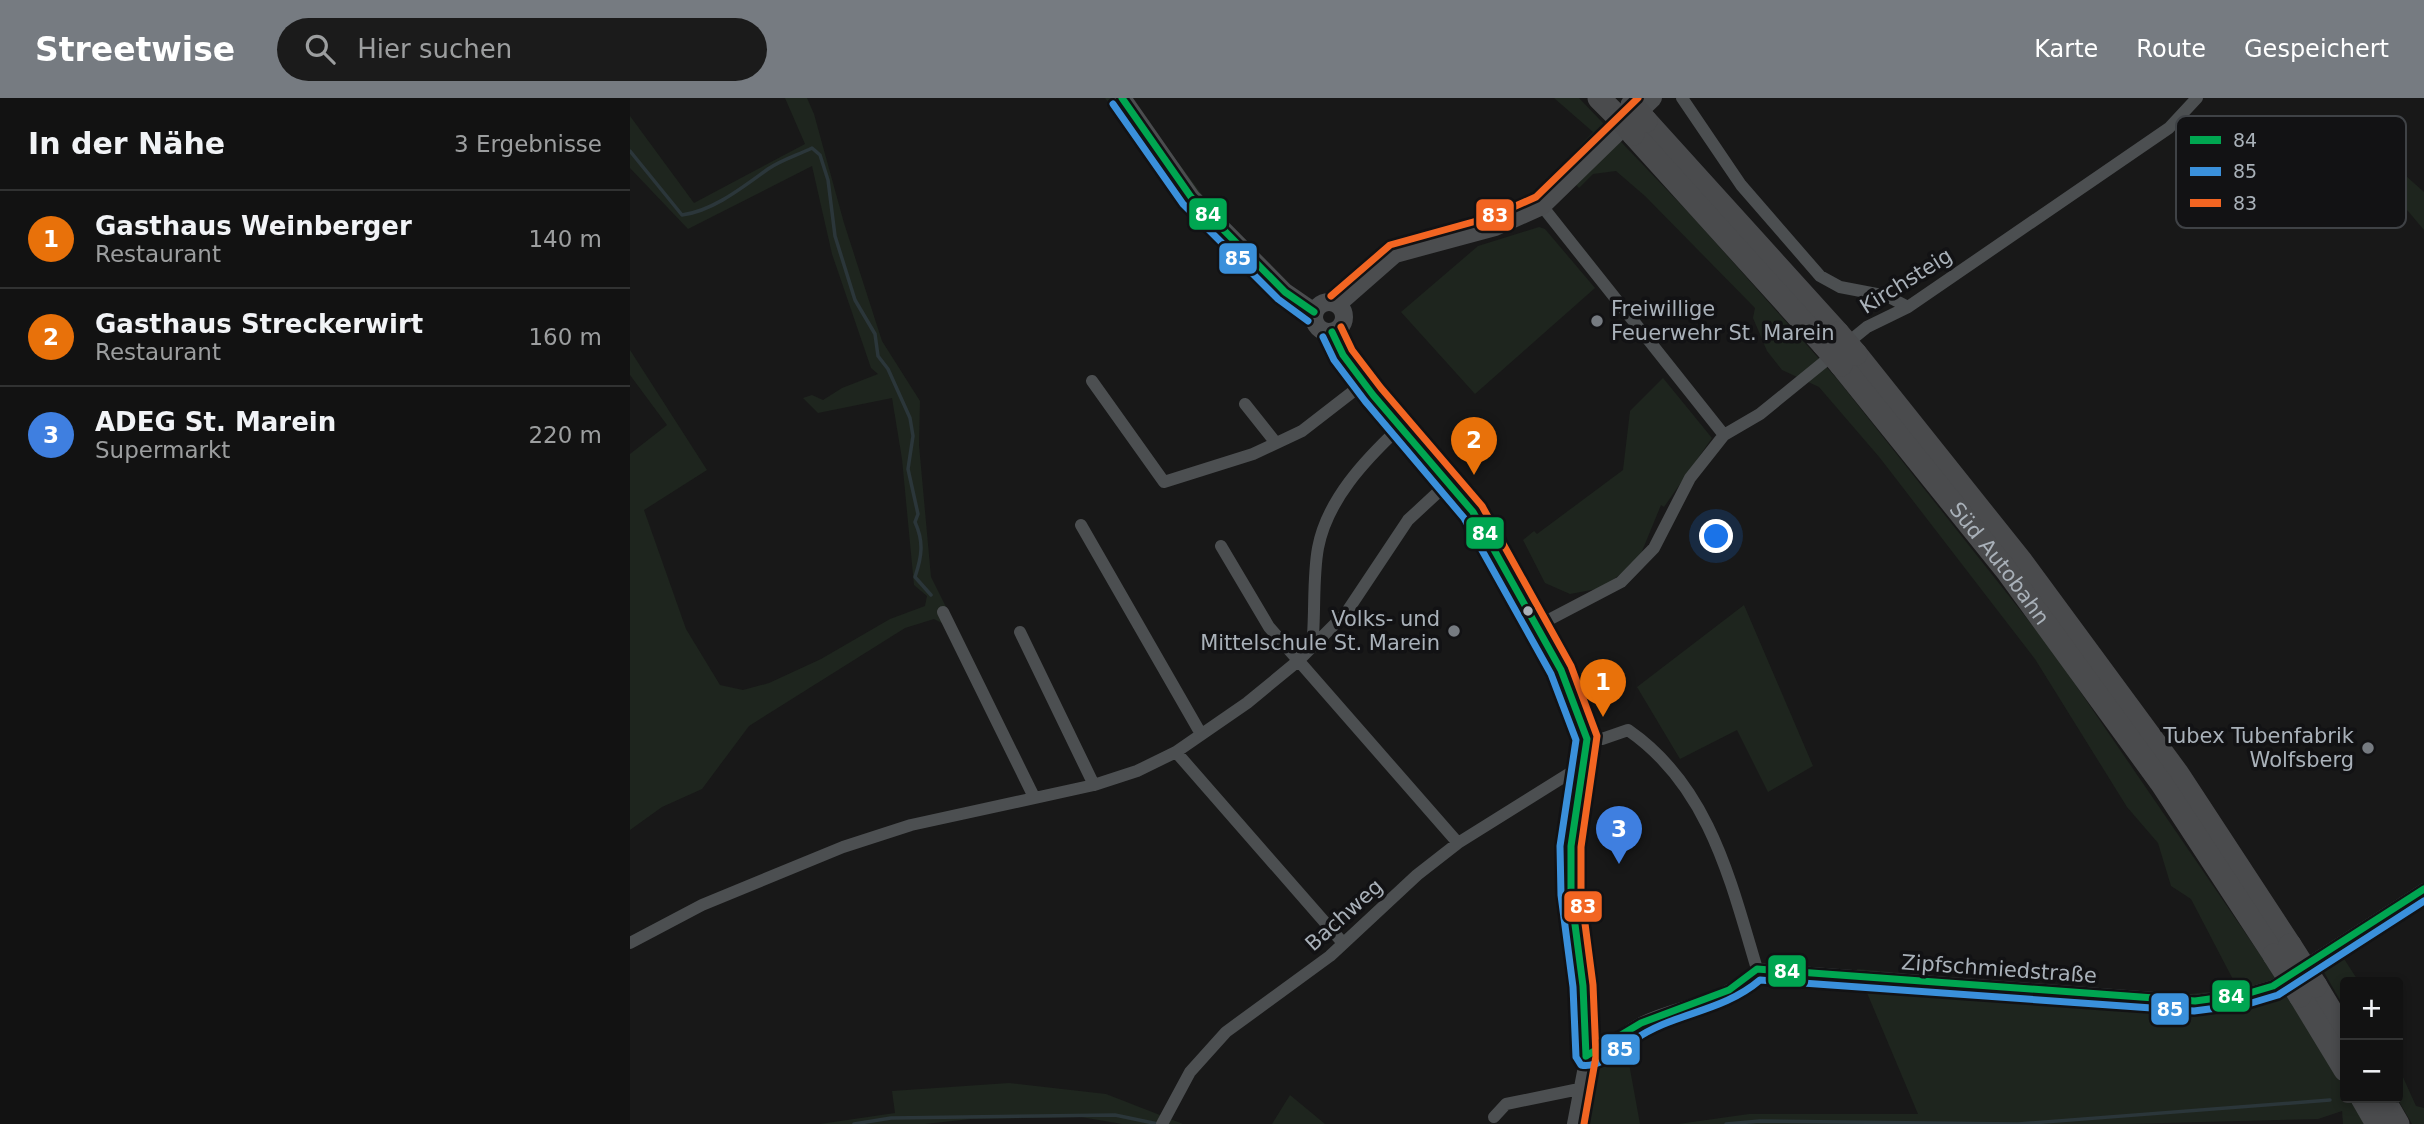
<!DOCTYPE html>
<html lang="de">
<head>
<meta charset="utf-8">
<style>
  :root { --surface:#121212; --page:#1b1b1b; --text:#f1f3f6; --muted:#9c9e9f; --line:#313232; --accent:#767b81 }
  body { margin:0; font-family:"DejaVu Sans",sans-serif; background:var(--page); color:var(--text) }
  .controls { position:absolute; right:21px; bottom:21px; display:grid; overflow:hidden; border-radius:7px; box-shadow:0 4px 10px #0003 }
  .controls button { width:63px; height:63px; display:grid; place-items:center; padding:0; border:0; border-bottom:2px solid var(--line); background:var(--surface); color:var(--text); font:35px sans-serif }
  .you { position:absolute; left:1087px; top:439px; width:24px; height:24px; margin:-18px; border:5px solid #fff; border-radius:50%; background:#1a73e8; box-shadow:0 0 0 10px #1a73e833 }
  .badge { display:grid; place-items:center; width:46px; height:46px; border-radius:50%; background:var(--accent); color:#fff; font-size:23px; font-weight:700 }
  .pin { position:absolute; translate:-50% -58px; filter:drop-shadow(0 2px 4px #0008) }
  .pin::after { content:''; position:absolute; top:37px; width:24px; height:21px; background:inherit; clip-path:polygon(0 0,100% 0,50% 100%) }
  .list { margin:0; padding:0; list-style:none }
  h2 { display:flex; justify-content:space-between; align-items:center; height:91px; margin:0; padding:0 28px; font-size:30px }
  h2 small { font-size:23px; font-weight:400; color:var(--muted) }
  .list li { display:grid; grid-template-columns:46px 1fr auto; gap:21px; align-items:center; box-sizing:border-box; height:98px; padding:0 28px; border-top:2px solid var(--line) }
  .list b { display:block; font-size:26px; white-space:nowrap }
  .list p { margin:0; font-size:23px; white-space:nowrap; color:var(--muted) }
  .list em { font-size:23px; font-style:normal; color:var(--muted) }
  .icon { flex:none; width:38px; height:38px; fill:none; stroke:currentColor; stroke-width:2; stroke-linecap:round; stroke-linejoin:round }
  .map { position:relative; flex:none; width:1794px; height:1026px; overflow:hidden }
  header { display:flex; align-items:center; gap:42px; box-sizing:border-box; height:98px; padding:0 35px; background:var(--accent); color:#fff }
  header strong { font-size:33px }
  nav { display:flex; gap:38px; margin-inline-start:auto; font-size:24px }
  .search { width:490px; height:63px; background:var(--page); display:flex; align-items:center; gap:18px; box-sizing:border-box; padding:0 24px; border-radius:38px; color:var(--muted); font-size:26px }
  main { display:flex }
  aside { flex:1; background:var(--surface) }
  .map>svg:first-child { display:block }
  .green { fill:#1e251e }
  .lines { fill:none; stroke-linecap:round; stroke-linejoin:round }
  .stream { stroke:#2b363a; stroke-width:3.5 }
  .minor { stroke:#4c4f51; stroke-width:12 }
  .secondary { stroke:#4b4d4f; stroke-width:18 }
  .motorway { stroke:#4a4b4d; stroke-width:23 }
  .motorway-bridge { stroke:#4a4b4d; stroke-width:23 }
  .bus-1-casing { stroke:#121214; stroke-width:12 }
  .bus-2-casing { stroke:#121214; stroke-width:12 }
  .bus-3-casing { stroke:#121214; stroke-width:12 }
  .bus-1 { stroke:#00a651; stroke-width:7 }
  .bus-2 { stroke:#3a90db; stroke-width:7 }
  .bus-3 { stroke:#f26522; stroke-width:7 }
  .poi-dot { fill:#767b81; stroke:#121214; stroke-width:2.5 }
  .bus-dot { fill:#a9b1b9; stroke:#121214; stroke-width:2.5 }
  .labels { text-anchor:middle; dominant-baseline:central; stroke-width:7; stroke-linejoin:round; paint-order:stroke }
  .street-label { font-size:21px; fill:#a9b1b9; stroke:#121214 }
  .poi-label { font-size:21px; fill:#a9b1b9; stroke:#121214; text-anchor:end }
  .key { fill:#121214; stroke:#3f4246; stroke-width:2 }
  .key-label { font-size:19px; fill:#a9b1b9 }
  .line-badge { stroke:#121214; stroke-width:2.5 }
  .badge-label { font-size:19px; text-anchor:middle; font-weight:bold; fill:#fff }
</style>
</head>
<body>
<header>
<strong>Streetwise</strong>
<div class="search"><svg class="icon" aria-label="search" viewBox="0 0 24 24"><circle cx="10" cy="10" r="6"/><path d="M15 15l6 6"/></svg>Hier suchen</div>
<nav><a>Karte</a><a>Route</a><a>Gespeichert</a></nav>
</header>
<main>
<aside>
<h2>In der Nähe<small>3 Ergebnisse</small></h2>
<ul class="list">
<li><span class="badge" style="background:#e8710a">1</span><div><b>Gasthaus Weinberger</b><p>Restaurant</p></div><em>140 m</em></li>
<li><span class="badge" style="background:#e8710a">2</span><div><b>Gasthaus Streckerwirt</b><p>Restaurant</p></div><em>160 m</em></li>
<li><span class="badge" style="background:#3f7fe0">3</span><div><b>ADEG St. Marein</b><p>Supermarkt</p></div><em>220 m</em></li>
</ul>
</aside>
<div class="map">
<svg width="1794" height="1026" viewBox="0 0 1794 1026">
  <rect width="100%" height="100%" fill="#181818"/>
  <path class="green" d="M155,0h22l7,16 30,109 38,118 38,60 -1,44 12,132 27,54 -24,-12 -29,9 -156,98 -47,63 -40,18 -32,23v-376l37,-29 -37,-50v-25l77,120 -63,40 42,119 34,56 23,5 26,-7 52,-24 69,-40 35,-13 2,-10 -13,-11 -12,-126 -10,-61 -74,15 -15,-15 9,-3 11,5 19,-12 36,-14 -7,-6 -39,-114 -20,-88 -124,63 -58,-61v-52l64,87 111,-59z
    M475,0h25l79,106 -18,10z
    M924,0h25l112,117 147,165 213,269 217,317 77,123v9h6l16,26h-24l-1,-13 -24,8 -192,5h-448l71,-10h169l-61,-145 263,24 69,1 49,-5 -47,-90 -20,-13 -13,-43 -31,-36 -92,-148 -155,-201 -61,-71 -37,-17 -15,-19 -14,-33 2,-10 -110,-112 -29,-25 -23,3 -14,14 -20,-21 34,-35z
    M1776,78l18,16v38l-33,-39z
    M909,129l6,2 50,59 -120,106 -74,-82 77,-66z
    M1033,280l49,60 -48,69 -3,-2 -23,56 -36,27 -32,6 -25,-11 -22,-43 11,-9 3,3 86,-64 7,-59z
    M1114,507l69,161 -45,26 -31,-62 -57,29 -43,-72z
    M1709,853l20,31h-14v27l-25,-44z
    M958,937l36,1 16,88h-73z
    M1768,968l18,40 8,2v16h-12l-15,-26z
    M379,985l97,11 77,30h-61l-41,-7 -110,2 -46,5h-105l75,-11 -3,-22z
    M660,997l35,29h-53z"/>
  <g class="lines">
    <path class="stream" d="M0,53l52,64c31,-4 61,-28 86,-46 13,-9 30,-14 44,-21l8,7 8,25 7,56 20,64 20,34 3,22 10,13 22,49 3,18 -5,33 10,45 -3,8c9,20 7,34 0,55l16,18
      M224,1026l37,-6 224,-3 43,9
      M1096,1026l34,-3 258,3 312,-24"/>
    <path class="minor" d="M1052,0l59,87 79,91 20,11 47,9 21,11
      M912,108l182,229
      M702,234l11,23 30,40 100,117 88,158 26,69 -16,107v48l12,92 3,70 -13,68
      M462,283l72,101 89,-28 49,-23 62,-48
      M615,306l31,39
      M451,427l120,209
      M591,448l48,81 189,216
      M313,514l91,185
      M907,528l84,-44 33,-34 36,-70 34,-43 36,-21 107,-87 41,-20 261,-179 28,-30
      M390,534l74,153
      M686,545l-3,-8c2,-27 0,-60 5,-87 9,-48 47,-88 81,-120
      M957,641h15l26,-9c81,56 102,149 129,239
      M546,654l167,191
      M0,845l72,-38 141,-58 68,-22 183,-40 43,-14 39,-19 71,-49 51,-42 48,-48 62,-93 41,-38
      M956,958c25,-9 34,-22 55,-33 44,-21 77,-17 116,-54l438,32 51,-7 27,-8 151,-97
      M864,1019l12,-13 73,-15
      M532,1026l28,-52 36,-40 104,-76 87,-81 41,-32 112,-70 10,1"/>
    <path class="secondary" d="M492,0l69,99 94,95 29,20
      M684 219a15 15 0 1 1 30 0a15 15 0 1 1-30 0Z
      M708,206l57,-50 100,-27 47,-21 111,-108"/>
    <g class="motorway">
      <path d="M969,0l20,20"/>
      <path d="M1016,23l192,212"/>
      <path d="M1003,36l190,210"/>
      <path d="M1226,256l166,208 156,212 112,171"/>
      <path id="s1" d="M1211,267l166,206 155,213 112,171"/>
      <path d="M1686,888l29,48"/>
      <path d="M1670,898l45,74"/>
      <path d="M1732,1000l15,26"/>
      <path d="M1753,1000l15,26"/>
    </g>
    <path class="motorway-bridge" d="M1002,7l14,16
      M989,20l14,16
      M1208,235l18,21
      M1193,246l18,21
      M1660,847l26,41
      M1644,857l26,41"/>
    <g class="bus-1-casing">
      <path id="bus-1" d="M492,0l69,99 94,95 29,20
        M702,234l11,23 30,40 100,117 88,158 26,69 -16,107v48l12,92 3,70
        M956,958l55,-33 88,-33 28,-21 438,32 51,-7 27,-8 151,-97"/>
    </g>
    <g class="bus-2-casing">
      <path id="bus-2" d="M483,6l70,100 95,95 30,22
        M693,239l11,23 31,41 99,117 87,156 25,66 -16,106 1,49 12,92 3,70 5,8c18,4 39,-16 53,-25 40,-28 87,-27 126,-60l434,31 54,-7 30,-9 146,-94"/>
    </g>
    <g class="bus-3-casing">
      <path id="bus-3" d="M701,198l59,-51 101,-28 45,-20 102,-99
        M711,229l11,23 29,38 101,118 89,160 26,70 -16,111v46l12,92 3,71 -12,68"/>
    </g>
    <use href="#bus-1" class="bus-1"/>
    <use href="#bus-2" class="bus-2"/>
    <use href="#bus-3" class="bus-3"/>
  </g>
  <g class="poi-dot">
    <circle cx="967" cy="223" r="7"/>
    <circle cx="824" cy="533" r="7"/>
    <circle cx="1738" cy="650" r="7"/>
  </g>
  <circle class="bus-dot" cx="898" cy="513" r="6"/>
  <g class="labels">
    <g class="street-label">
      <text transform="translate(1276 183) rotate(-32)">Kirchsteig</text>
      <text stroke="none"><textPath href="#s1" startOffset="254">Süd Autobahn</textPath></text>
      <text transform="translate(714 817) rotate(-42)">Bachweg</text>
      <text transform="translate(1369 871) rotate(4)">Zipfschmiedstraße</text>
    </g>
    <g class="poi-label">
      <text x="981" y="211" text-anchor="start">Freiwillige<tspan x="981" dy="24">Feuerwehr St. Marein</tspan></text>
      <text x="810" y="521">Volks- und<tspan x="810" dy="24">Mittelschule St. Marein</tspan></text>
      <text x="1724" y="638">Tubex Tubenfabrik<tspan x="1724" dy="24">Wolfsberg</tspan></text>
    </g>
  </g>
  <rect x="1546" y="18" width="230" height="112" rx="10" class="key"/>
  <rect x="1560" y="38" width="31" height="8" fill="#00a651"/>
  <rect x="1560" y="69" width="31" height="9" fill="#3a90db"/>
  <rect x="1560" y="101" width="31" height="8" fill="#f26522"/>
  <g class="key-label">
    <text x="1603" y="49">84</text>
    <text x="1603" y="80">85</text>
    <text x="1603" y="112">83</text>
  </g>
  <g class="line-badge">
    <rect x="558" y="99" width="40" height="34" rx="7" fill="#00a651"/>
    <rect x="845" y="100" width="40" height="34" rx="7" fill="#f26522"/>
    <rect x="588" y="144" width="40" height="33" rx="7" fill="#3a90db"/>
    <rect x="835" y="418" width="40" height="34" rx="7" fill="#00a651"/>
    <rect x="933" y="792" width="40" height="33" rx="7" fill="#f26522"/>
    <rect x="1137" y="856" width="40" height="34" rx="7" fill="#00a651"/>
    <rect x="1581" y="881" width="40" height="34" rx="7" fill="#00a651"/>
    <rect x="1520" y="894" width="40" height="34" rx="7" fill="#3a90db"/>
    <rect x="970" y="935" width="41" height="33" rx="7" fill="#3a90db"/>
  </g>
  <g class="badge-label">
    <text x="578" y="123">84</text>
    <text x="865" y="124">83</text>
    <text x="608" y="167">85</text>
    <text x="855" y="442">84</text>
    <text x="953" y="815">83</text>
    <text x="1157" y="880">84</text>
    <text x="1601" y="905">84</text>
    <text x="1540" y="918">85</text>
    <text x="990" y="958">85</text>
  </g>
</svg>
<div class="controls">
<button>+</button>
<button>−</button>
</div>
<div class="you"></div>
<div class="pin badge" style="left:973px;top:619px;background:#e8710a">1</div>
<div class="pin badge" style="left:844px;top:377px;background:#e8710a">2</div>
<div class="pin badge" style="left:989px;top:766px;background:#3f7fe0">3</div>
</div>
</main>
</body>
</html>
